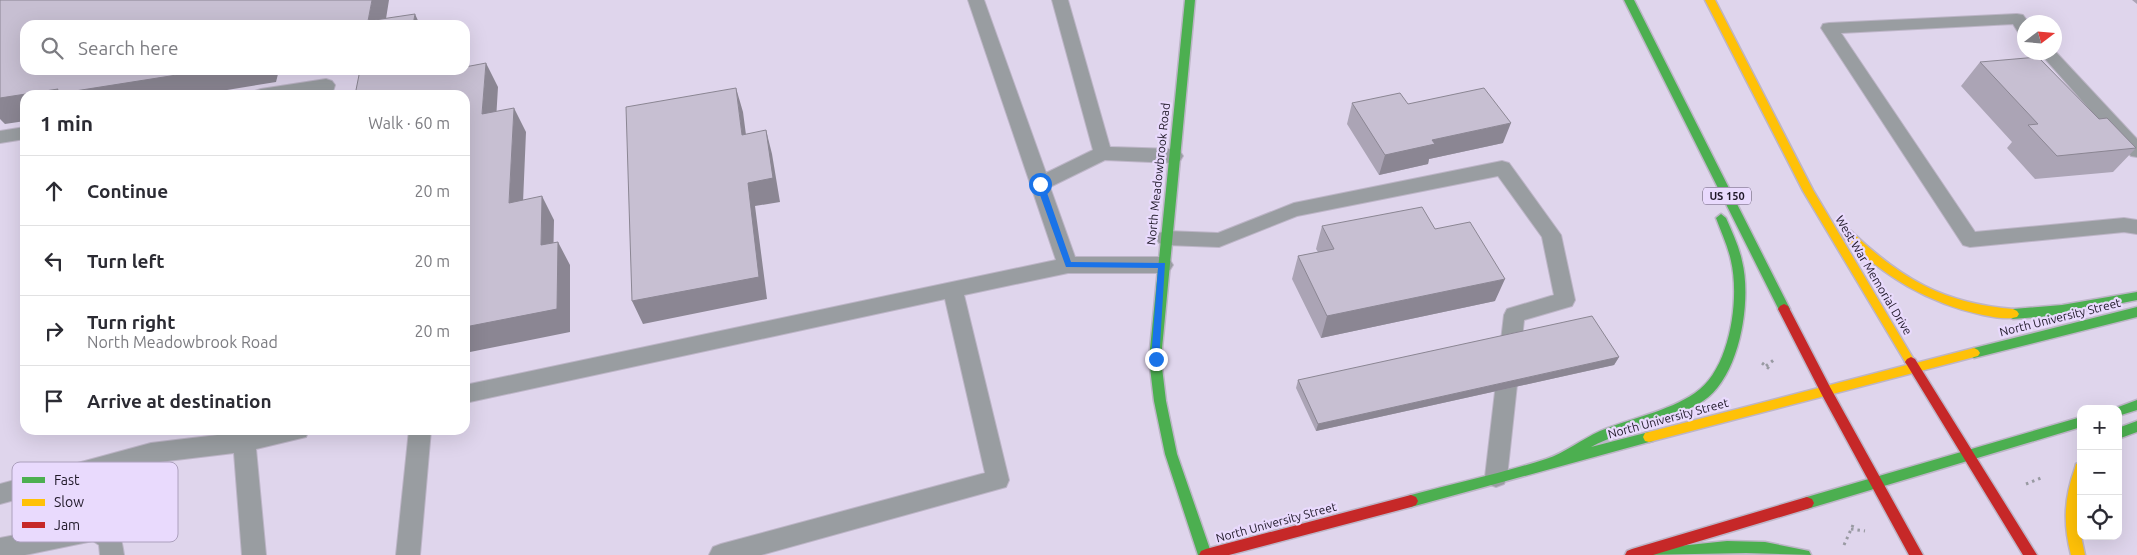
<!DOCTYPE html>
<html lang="en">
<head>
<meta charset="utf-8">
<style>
  :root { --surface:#fff; --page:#f2f2f3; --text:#2b2b33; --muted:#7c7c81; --line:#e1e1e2 }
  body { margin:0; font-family:Ubuntu,sans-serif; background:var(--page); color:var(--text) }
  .controls { position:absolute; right:15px; bottom:15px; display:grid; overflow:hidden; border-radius:10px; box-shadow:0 5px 20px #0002 }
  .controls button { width:45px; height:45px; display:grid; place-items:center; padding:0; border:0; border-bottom:1px solid var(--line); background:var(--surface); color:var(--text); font:25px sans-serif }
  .compass { position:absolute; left:2017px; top:15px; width:45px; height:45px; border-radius:50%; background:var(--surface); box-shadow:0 5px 20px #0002; rotate:74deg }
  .stop { position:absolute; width:15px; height:15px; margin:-11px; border:4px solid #1a73e8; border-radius:50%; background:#fff }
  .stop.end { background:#1a73e8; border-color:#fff; box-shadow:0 1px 5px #0008 }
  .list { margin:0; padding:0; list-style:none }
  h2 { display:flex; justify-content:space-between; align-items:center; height:65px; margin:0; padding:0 20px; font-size:21px }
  h2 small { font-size:16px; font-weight:400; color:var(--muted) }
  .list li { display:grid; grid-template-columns:32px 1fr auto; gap:15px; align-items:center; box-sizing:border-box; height:70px; padding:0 20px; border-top:1px solid var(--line) }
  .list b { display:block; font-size:19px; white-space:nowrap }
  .list p { margin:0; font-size:16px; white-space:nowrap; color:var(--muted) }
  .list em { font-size:16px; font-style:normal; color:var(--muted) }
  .icon { flex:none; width:28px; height:28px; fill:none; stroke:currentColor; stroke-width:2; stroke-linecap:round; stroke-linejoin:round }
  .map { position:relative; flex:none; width:2137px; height:555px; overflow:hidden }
  .search { position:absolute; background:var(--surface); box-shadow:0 5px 20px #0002; left:20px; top:20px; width:450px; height:55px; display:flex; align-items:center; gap:12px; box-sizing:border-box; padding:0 18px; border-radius:15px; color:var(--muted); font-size:19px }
  .panel { position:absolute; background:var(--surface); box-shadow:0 5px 20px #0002; left:20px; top:90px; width:450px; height:345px; border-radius:15px }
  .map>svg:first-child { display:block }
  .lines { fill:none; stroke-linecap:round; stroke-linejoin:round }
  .lane-casing { stroke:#bdb5c7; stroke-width:2 }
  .fast-casing { stroke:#bdb5c7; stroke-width:3 }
  .slow-casing { stroke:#bdb5c7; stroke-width:3 }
  .jam-casing { stroke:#bdb5c7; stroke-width:3 }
  .path { stroke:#999aa2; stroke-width:3; stroke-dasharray:2.5 4; stroke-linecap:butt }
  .lane { fill:#999da1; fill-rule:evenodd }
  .fast { fill:#4caf50; fill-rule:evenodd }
  .slow { fill:#ffc107; fill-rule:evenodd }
  .jam { fill:#c62828; fill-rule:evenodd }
  .wall { fill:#aba4b5 }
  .shaded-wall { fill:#8b8693 }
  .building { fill:#c7bfd2; stroke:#8b8693 }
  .route { fill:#1a73e8 }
  .labels { text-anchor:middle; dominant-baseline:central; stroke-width:4.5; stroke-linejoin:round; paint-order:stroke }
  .shield { fill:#e9dafd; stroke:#5c5268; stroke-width:1 }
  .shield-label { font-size:11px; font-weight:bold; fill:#1f1828 }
  .street-label { font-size:12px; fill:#1f1828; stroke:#e9dafd }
  .key { fill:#e9dafd; stroke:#aca0bd; stroke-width:1 }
  .key-label { font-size:14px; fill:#1f1828 }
</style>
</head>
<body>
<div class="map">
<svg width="2137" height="555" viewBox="0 0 2137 555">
  <rect width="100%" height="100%" fill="#dfd5ec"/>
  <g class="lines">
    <g class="lane-casing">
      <path id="lane" d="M968,0h16l62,173 47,-23 -41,-150h16l42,147 64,2 6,2 3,5 -3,5 -6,2 -69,-3 -55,27 25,70h88l7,3 3,5 -3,5 -7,3h-95l-104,22 45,185 -3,7 -245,68h-52l4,-8 8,-3 264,-71 -40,-174 -480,104v-18l591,-125z
        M2017,14l6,1 5,7h-4v11l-6,-1 -5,-8 -172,9 134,199 149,-14 13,2v14l-13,-2 -154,15 -7,-2 -142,-217 2,-4 6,-1z
        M2054,50l83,89v18l-6,-1 -92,-104h15z
        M326,79l6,2 3,4 -3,10h-18l1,-2 -16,2h-47l3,-4 6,-2z
        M25,127v12l-25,4v-12z
        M1502,161l7,2 52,72 14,65 -3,6 -48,14 -17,157 -3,7 -8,3 -8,-3 -3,-7 19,-162 3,-6 47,-14 -12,-58 -44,-61 -201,40 -78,31 -53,-2 -7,-2 -3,-5 3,-5 7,-2 52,2 76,-30z
        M235,430h74l-3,7 -50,12 10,106h-24l-8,-102 -83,10 -28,7 -14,55c12,8 13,16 15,30h-24l-1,-10 -6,-4 -68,14h-25v-17l87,-17 12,-44 -99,27v-20l151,-41 83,-10z
        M409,430h22l-11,125h-24z"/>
    </g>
    <g class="fast-casing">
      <path id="fast" d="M1185,0h10l-34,359 5,42 11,53 35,101h-14l-33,-101 -11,-53 -5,-42z
        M1624,0h10l156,309 -2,3h-8z
        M1721,214l5,4c6,14 13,28 16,43 10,39 -2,116 -39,140 -33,22 -76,27 -112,46l58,-15 4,1 2,4 -2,4 -4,1 -238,65 -5,-2 -2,-4 2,-4 5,-2c45,-12 91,-22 135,-36 19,-6 36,-20 54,-28 31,-13 67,-19 95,-38 35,-23 45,-94 36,-132 -3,-15 -10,-29 -15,-43z
        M2137,292v8l-75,15 -49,4 -4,-2 -2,-3 2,-3 4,-2 49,-4z
        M2137,307v10l-163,41 -4,-2 -2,-3 2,-3 4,-2z
        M2137,400v10l-19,6v-7h-5z
        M2081,417v10l-274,82 -5,-2 -2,-4 2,-4 5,-2z
        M2137,421v11l-19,7v-11z
        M1727,541l38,1 44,9 2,4 -65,-2 -103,2 2,-4 5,-2z"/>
    </g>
    <g class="slow-casing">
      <path id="slow" d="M1705,0h10l98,190 103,173 58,-15 4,2 2,3 -2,3 -329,86 -4,-1 -2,-4 2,-4 4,-1 258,-67 -104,-174z
        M1847,230l4,1c50,48 92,72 162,78l4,2 2,3 -2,3c-10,3 -24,0 -34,-2 -56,-12 -99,-39 -140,-78l-1,-3 1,-3z
        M2081,462l-3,60 7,33h-14c-8,-31 -7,-57 4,-87l1,-4z"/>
    </g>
    <g class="jam-casing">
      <path id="jam" d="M1784,304l4,2 42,81 93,168h-14l-87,-160 -44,-86 2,-3z
        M1911,357l4,2 122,196h-14l-116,-190 -2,-3 2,-3z
        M1411,495l5,2 2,4 -2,4 -5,2 -182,48h-30l2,-4 5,-2z
        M1807,497l5,2 2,4 -2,4 -5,2 -154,46h-28l2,-4 5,-2z"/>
    </g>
    <path class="path" d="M1762,363l10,8
      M1766,366l9,-7
      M2026,484l15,-6
      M1851,529l14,2
      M1844,545l9,-20"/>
    <use href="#lane" class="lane"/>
    <use href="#fast" class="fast"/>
    <use href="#slow" class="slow"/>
    <use href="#jam" class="jam"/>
  </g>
  <path class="wall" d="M2132,0h5v4z
    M1980,62l119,57 37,29 -23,24 -78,7 -28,-31 5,-6 -51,-56z
    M1352,103l56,1 95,39 -74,16 -1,5 -49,11 -32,-51z
    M1322,226l113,3 60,72 -174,37 -29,-59 6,-23 20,-4 -2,-3z
    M1619,357l-5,8 -298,66 -20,-43 2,-8z"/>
  <path class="shaded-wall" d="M372,0h17l-4,25 -17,-4z
    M415,14l5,11h-7z
    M486,63l12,24 -3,50 -13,-23z
    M203,70h76l-3,12 -55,9 -1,4h-195v26l-20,3 -5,-5v-24l58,-6z
    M736,88l7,24 6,46 -7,-23z
    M514,108l12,24 -4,94 -13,-23z
    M1511,123l-8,20 -74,16 -1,5 -49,11 6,-20 47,-15z
    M766,130l6,24 8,48 -25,4 12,93 -124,25 -11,-23 116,-118z
    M542,196l12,24 -1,48 -12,-23z
    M558,242l12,23v67l-105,21v-26z
    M1505,279l-10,22 -174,37 6,-22z
    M1619,357l-5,8 -298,66 2,-7z"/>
  <path class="building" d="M0,0h372l-4,21 47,-7 -2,11h-388v45h178l-1,1 -146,23 2,-5 -58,9z
    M2038,57l61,62 8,-1 29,30 -79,8 -29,-31 10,-1 -58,-62z
    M486,63l-4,51 32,-6 -5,95 33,-7 -1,49 17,-3 -1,67 -92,18v-232h-110l5,-25h105v-3z
    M736,88l6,47 24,-5 7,48 -25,5 11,94 -127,24 -6,-194z
    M1484,88l27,35 -79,17 3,4 -50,11 -33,-52 48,-10 8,11z
    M1422,207l13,22 35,-7 35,57 -178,37 -29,-60 36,-7 -12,-23z
    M1592,316l27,41 -301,67 -20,-44z"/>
  <path class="route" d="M1040,181l4,3 27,78 94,1 -6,99 -3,1 -5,-4 7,-91 -92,-1 -30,-83z"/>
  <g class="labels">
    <rect class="shield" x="1703" y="187.5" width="48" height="17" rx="4"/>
    <g class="shield-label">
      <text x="1727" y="196">US 150</text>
    </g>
    <g class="street-label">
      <text transform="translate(1158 174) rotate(-84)">North Meadowbrook Road</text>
      <text transform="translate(1874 275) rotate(59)">West War Memorial Drive</text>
      <text transform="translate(2060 317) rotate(-14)">North University Street</text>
      <text transform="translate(1668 418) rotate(-15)">North University Street</text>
      <text transform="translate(1276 522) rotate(-15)">North University Street</text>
    </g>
  </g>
  <rect x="12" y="462" width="166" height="80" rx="8" class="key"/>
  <rect x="22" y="477" width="23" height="6" fill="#4caf50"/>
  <rect x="22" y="499" width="23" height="7" fill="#ffc107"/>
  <rect x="22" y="522" width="23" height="6" fill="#c62828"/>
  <g class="key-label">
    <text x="54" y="485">Fast</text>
    <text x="54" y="507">Slow</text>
    <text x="54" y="530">Jam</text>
  </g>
</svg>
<div class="controls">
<button>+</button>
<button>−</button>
<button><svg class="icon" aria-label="locate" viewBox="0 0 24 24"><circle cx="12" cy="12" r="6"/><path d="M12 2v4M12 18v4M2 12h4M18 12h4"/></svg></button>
</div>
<svg class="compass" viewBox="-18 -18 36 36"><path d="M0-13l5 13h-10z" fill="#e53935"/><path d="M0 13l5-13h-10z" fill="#7c7c81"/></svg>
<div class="stop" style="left:1040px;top:184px"></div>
<div class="stop end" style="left:1156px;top:359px"></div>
<div class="search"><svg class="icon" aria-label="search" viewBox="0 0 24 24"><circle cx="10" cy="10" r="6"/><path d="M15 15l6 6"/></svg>Search here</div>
<section class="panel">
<h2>1 min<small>Walk · 60 m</small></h2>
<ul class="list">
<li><svg class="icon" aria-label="ahead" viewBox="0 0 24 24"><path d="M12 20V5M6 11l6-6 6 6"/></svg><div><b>Continue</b></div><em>20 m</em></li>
<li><svg class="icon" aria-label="left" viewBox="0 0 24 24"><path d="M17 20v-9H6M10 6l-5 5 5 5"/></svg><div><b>Turn left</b></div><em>20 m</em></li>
<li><svg class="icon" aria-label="right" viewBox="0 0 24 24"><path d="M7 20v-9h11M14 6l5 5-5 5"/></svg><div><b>Turn right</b><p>North Meadowbrook Road</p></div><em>20 m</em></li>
<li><svg class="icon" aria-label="arrive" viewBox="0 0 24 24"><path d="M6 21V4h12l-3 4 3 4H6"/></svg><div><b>Arrive at destination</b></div></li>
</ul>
</section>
</div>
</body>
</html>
